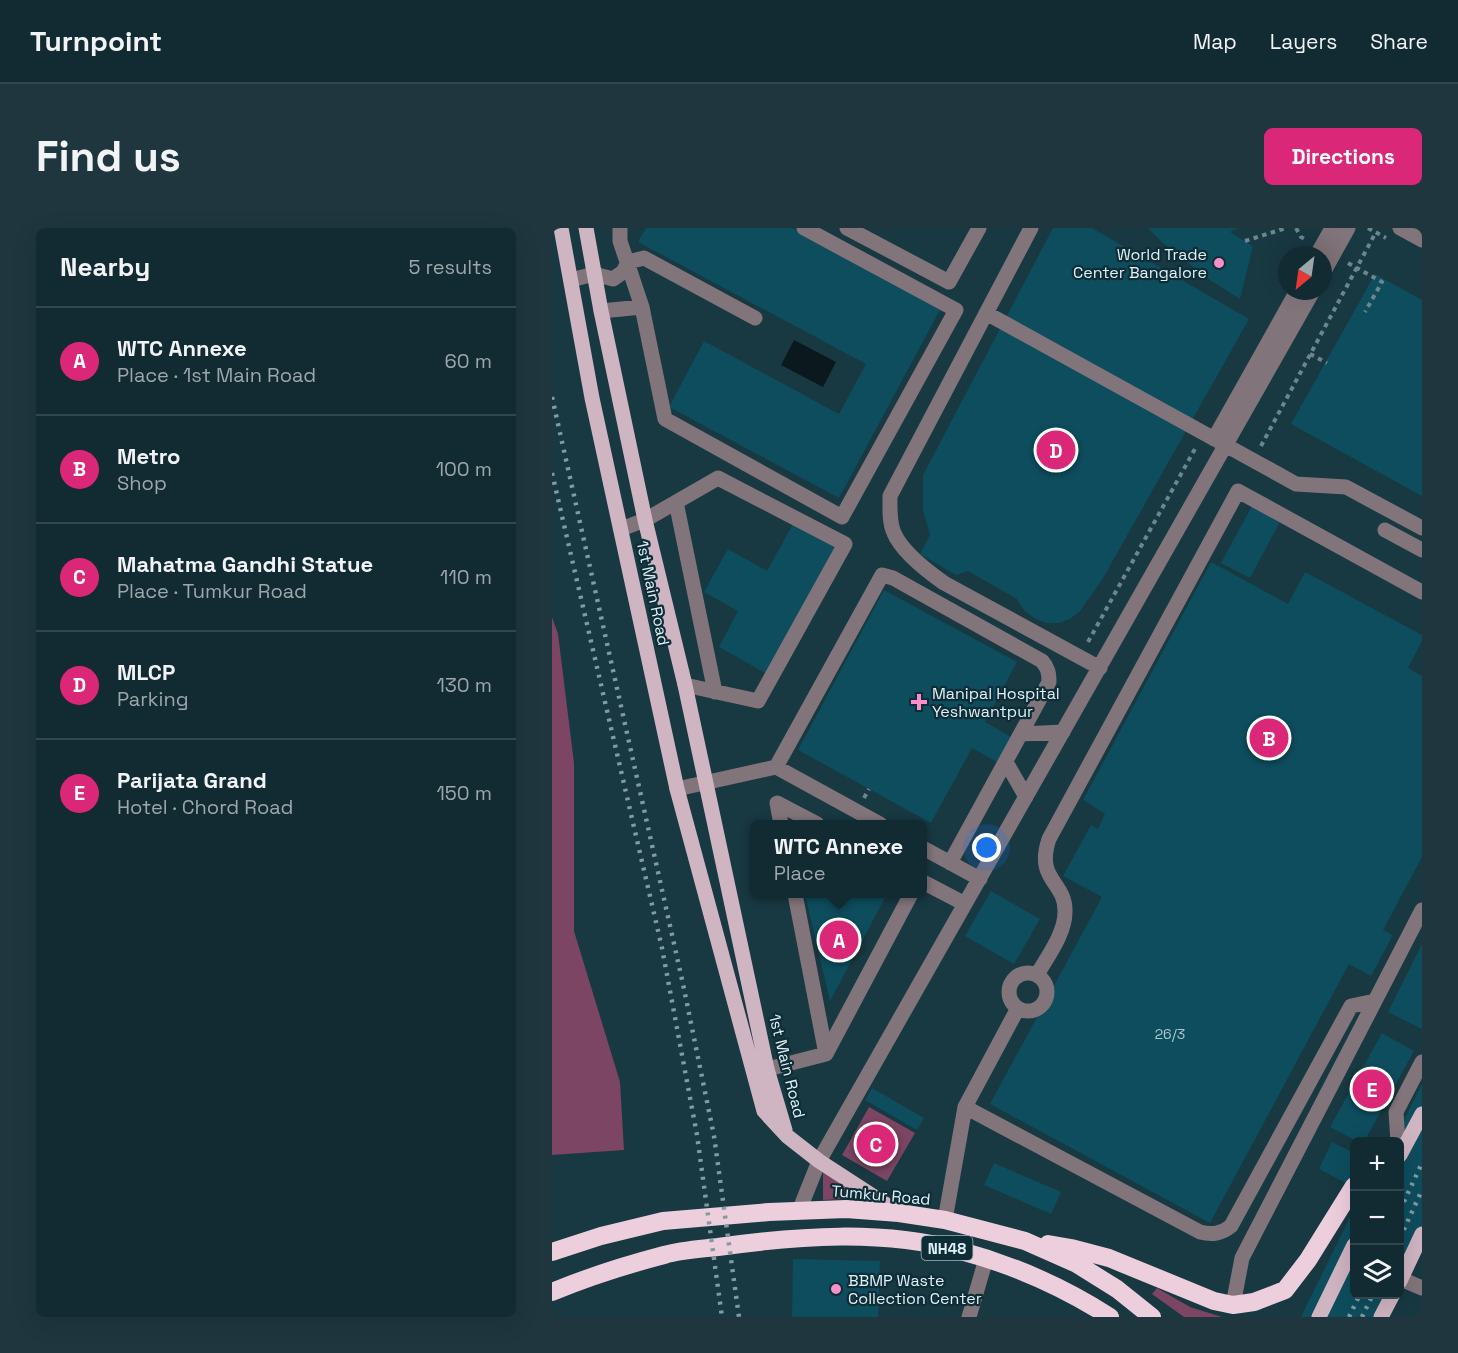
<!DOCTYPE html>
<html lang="en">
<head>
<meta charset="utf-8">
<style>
  :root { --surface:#122a32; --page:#1f363e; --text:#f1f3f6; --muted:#9ca7ac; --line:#31464d; --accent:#db2777 }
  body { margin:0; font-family:"Space Grotesk",sans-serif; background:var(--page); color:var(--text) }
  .controls { position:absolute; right:18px; bottom:18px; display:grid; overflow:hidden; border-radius:9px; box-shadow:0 6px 24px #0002 }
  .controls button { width:54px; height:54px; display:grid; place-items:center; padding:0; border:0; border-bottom:2px solid var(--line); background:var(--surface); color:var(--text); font:30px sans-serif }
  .compass { position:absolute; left:726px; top:18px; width:54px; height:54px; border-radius:50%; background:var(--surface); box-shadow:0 6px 24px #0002; rotate:209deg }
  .you { position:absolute; left:435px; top:620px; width:21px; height:21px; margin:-15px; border:4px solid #fff; border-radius:50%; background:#1a73e8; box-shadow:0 0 0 9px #1a73e833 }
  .badge { display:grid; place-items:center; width:39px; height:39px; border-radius:50%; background:var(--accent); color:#fff; font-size:20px; font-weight:700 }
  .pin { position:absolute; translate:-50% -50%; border:3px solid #fff; box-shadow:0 2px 6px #0006 }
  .popup { position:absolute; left:198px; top:592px; width:177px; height:78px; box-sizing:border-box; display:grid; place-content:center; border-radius:9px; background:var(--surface); filter:drop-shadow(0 2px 4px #0005); font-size:20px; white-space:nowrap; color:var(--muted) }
  .popup b { font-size:22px; color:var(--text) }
  .popup::after { content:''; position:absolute; left:50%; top:100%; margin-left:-12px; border:12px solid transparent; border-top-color:var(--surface) }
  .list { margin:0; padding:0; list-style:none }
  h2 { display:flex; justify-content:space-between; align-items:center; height:78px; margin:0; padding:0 24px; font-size:26px }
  h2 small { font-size:20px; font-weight:400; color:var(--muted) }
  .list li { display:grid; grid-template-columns:39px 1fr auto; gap:18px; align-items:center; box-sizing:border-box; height:108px; padding:0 24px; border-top:2px solid var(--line) }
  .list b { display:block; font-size:22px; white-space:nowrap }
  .list p { margin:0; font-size:20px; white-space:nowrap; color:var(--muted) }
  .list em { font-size:20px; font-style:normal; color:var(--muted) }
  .icon { flex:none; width:33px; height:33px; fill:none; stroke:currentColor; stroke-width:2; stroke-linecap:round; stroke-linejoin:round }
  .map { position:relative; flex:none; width:870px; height:1089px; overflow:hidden; border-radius:9px }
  header { display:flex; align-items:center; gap:36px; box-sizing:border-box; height:84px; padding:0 30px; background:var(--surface); border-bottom:2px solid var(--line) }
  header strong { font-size:28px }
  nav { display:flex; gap:33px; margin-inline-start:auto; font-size:21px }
  .intro { display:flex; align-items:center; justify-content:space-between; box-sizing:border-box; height:144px; padding:0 36px }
  h1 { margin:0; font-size:42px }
  .button { padding:15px 27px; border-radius:9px; background:var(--accent); color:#fff; font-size:21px; font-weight:700 }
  main { display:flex; gap:36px; padding:0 36px }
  aside { flex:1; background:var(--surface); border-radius:9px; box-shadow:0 6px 24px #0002 }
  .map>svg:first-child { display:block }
  .green { fill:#7c4563 }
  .water { fill:#0b191e }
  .building { fill:#0e4d5e }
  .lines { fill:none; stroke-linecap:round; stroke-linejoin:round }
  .path { stroke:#6c868f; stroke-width:4; stroke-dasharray:4.5 4.5; stroke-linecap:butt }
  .minor { stroke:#81747a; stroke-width:15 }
  .major { stroke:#cfb4c1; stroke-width:15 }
  .highway { stroke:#edcedd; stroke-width:18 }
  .rail { stroke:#829aa2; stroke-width:4.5; stroke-dasharray:3 6; stroke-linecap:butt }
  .poi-dot { fill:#f98fca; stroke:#0e2d37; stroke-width:2 }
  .labels { text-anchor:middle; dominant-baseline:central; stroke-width:4.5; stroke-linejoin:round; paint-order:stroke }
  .number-label { font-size:14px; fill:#abc7d1 }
  .shield { fill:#0e2d37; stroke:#a0b6bd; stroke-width:1.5 }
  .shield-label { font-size:15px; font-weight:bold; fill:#dff0f7 }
  .poi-label { font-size:16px; fill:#dff0f7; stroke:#0e2d37; text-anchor:start }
  .street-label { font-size:16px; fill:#dff0f7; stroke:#0e2d37 }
</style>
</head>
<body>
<header>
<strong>Turnpoint</strong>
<nav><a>Map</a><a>Layers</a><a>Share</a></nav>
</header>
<div class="intro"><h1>Find us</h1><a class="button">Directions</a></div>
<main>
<aside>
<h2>Nearby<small>5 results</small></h2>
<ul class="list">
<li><span class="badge">A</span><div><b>WTC Annexe</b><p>Place · 1st Main Road</p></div><em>60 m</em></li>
<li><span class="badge">B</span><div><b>Metro</b><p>Shop</p></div><em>100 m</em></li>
<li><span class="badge">C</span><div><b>Mahatma Gandhi Statue</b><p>Place · Tumkur Road</p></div><em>110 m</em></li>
<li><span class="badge">D</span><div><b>MLCP</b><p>Parking</p></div><em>130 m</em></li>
<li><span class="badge">E</span><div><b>Parijata Grand</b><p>Hotel · Chord Road</p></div><em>150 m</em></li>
</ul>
</aside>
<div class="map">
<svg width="870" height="1089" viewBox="0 0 870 1089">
  <rect width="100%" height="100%" fill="#183842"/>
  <path class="green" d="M0,389l6,17 16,129v168l46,151 4,68 -72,5z
    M317,879l46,26 -28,48 -45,-26z
    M271,943l39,27 -39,2z
    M605,1060l33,19 32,10h-38l-32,-23z"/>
  <path class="water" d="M242,112l42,22 -13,25 -42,-22z"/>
  <path class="building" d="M94,0h146l149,80 -102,190 -170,-91 35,-66 135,73 27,-50 -228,-122z
    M501,0h39l157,91 -147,261 -22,31 -10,8 -11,4h-13l-12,-5 -10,-8 -7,-11 -49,-28 -12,4 -36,-21 10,-19 -7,-25v-35z
    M596,0h90l-8,4 23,14 -13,53 -30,-19 -47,-37z
    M823,46l47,26v196l-131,-72z
    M700,278l28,16 -30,56 -29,-15z
    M242,294l44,24 -71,128 -48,-27 19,-36 -34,-19 24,-43 39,22z
    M659,334l77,42 17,-32 117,63v6l-14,27 14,8v181l-39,73 10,5 -22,41 -22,-12 -139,259 -220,-119 112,-207 -39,-21 28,-51 7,4 7,-15 -22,-14z
    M332,362l133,72 -32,60 26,15 -14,25 -25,-14 -41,75 -133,-73z
    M439,663l49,28 -26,45 -49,-28z
    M253,666h82l-57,107z
    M870,716v85l-34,-17z
    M830,805l32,18 -50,91h-6l-28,-15z
    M870,856v161l-22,45v-148h-7z
    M320,860l52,30 -7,12 -52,-30z
    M780,914l22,11v34l-35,-18z
    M442,935l67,29 -10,22 -67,-29z
    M802,981v85h43l-11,23h-85z
    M241,1031l87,2 -2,56h-86z"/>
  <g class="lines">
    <path class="path" d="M744,0l5,9 6,3
      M816,0l18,10
      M693,13l41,-13
      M796,35l34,19 -17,30
      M758,126l17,9
      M709,218l115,-214
      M536,414l108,-195
      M312,570l5,-9"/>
    <path class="minor" d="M68,0v13l22,66 23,112 177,98 114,-207 -152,-82
      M295,0l102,54 30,-54
      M479,0l-141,268c0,12 -1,26 4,37 8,19 33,38 50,50l156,85
      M848,0l22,12
      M765,27l15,-27
      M771,45l25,-45
      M19,52l23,-6 19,5 10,-7 5,-10 16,-4 111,60
      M49,83l41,-4
      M434,85l310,171 50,3 76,41
      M662,211l83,-148
      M124,274l39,190
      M69,301l24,-9 73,-42 127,66 -87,157 -73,-16
      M833,302l37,20
      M469,506l42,-2
      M454,534l20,35
      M224,539l106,-192 11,3 149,83c6,7 7,12 7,21l-99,181
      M125,561l99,-22 104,57
      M229,596l-4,-21 40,21
      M371,620l57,31
      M371,654l42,22
      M243,666l31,160 85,-160
      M457 764a19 19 0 1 1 38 0a19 19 0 1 1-38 0Z
      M485,747c10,-18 28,-41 28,-63 1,-31 -30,-31 -16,-73l189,-348 184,101
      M204,844l70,-18
      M413,879l235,125c12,3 21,2 31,-6l120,-220 24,-5
      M846,914l-2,-30 26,-50
      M247,983l20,-50 494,-870
      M393,992l20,-113 53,-99
      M849,1051l21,9
      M681,1077l9,-47 180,-348
      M417,1089l17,-58"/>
    <path class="major" d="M9,0l31,170 85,391 87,322 23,25 32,25 80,52
      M34,0l15,83 44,209 40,165 82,384 18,61
      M848,927l22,-41
      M848,1053l22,-47
      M767,1089l35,-72
      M829,1089l12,-23"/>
    <path class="highway" d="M496,1016l23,4 38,10 105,43 19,4 21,-3 31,-12 23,-30 46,-74
      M0,1024l49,-16 62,-15 106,-9 77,-3 53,4 46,7 80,21 52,23 40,25 35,28
      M0,1064c36,-15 74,-27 112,-37 17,-5 36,-6 54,-8 79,-11 165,-18 243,4 52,14 104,37 149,66"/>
    <path class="rail" d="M0,169l131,587 31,152 25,181
      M0,245l110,475 35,187 25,182
      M848,982l22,-47
      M848,1010l22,-48
      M797,1089l11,-23
      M810,1089l11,-23"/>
  </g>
  <g class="poi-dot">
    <circle cx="667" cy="35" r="6"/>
    <path d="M364 465h6v6h6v6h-6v6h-6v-6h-6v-6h6z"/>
    <circle cx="284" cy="1061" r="6"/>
  </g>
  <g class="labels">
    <g class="number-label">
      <text x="618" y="806">26/3</text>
    </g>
    <rect class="shield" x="369.5" y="1008" width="51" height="24" rx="4.5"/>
    <g class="shield-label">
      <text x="395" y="1020">NH48</text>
    </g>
    <g class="poi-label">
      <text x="655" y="26" text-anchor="end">World Trade<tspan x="655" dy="18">Center Bangalore</tspan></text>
      <text x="380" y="465">Manipal Hospital<tspan x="380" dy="18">Yeshwantpur</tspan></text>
      <text x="296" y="1052">BBMP Waste<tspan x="296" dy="18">Collection Center</tspan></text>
    </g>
    <g class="street-label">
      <text transform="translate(101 365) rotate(78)">1st Main Road</text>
      <text transform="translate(235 838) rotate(76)">1st Main Road</text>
      <text transform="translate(329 967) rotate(5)">Tumkur Road</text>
    </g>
  </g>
</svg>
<div class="controls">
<button>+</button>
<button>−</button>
<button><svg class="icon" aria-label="layers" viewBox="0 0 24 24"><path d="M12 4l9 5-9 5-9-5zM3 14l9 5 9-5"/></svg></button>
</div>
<svg class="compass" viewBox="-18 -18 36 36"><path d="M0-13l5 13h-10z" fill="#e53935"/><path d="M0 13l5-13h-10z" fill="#9ca7ac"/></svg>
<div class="you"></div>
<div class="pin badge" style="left:287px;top:712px">A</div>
<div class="popup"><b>WTC Annexe</b>Place</div>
<div class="pin badge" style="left:717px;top:510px">B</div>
<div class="pin badge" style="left:324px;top:916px">C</div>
<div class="pin badge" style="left:504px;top:222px">D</div>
<div class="pin badge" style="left:820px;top:861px">E</div>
</div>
</main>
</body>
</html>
